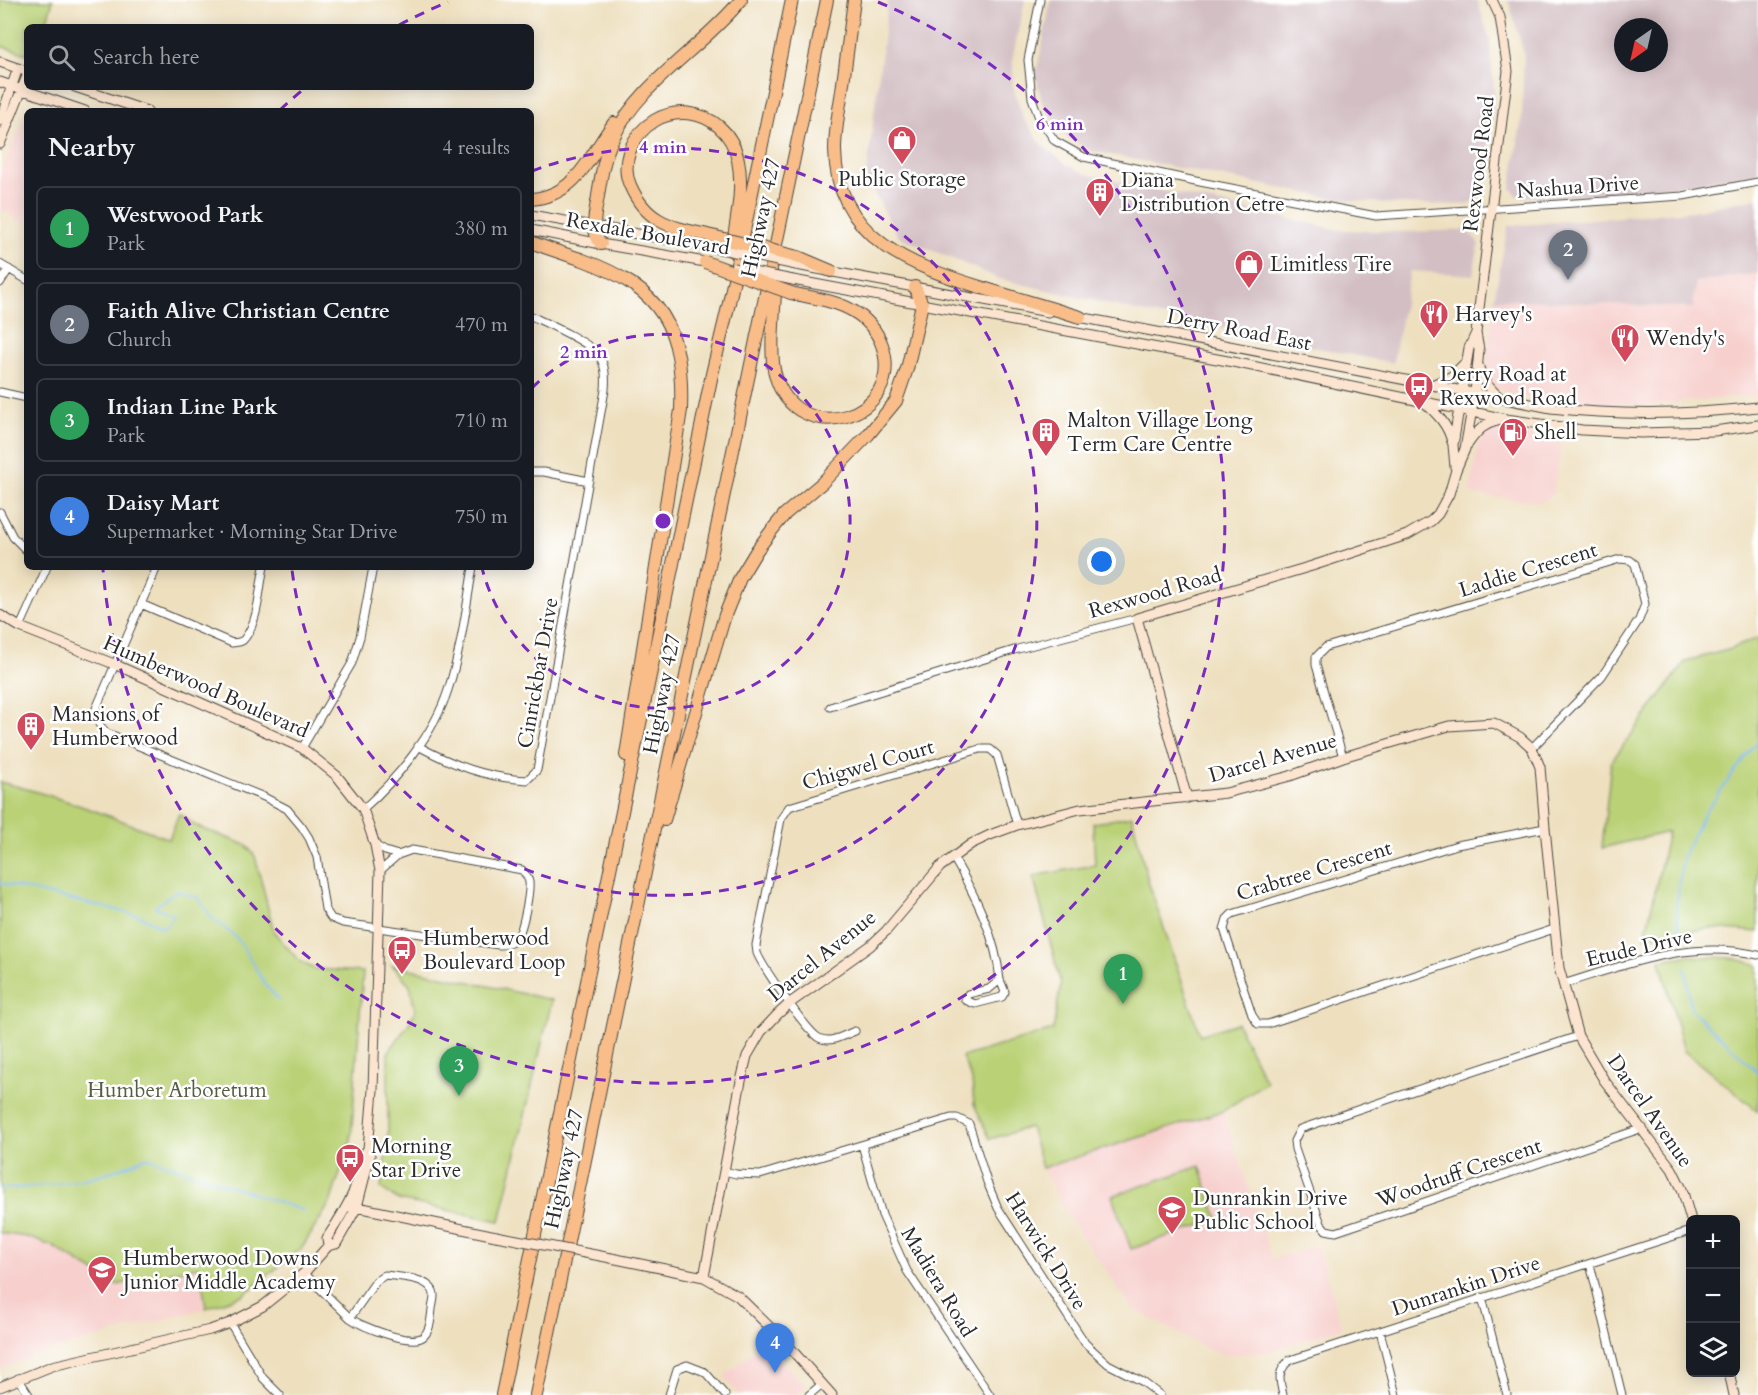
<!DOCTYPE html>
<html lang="en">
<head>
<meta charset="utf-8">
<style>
  :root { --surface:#171b24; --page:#20242c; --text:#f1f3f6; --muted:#9ea1a6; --line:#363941; --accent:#7c3aed }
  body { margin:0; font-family:Cardo,serif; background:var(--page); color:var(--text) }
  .controls { position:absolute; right:18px; bottom:18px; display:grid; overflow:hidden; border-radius:9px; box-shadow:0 3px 15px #0003 }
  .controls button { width:54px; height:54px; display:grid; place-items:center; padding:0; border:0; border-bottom:2px solid var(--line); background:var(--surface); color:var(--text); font:30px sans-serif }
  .compass { position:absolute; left:1614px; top:18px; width:54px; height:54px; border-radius:50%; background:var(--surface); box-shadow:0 3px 15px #0003; rotate:214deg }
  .you { position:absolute; left:1102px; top:562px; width:21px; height:21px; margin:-15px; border:4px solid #fff; border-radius:50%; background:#1a73e8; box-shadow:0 0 0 9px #1a73e833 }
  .badge { display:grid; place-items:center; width:39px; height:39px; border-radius:50%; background:var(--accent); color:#fff; font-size:20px; font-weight:700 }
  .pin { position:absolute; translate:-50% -50px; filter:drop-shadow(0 2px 3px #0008) }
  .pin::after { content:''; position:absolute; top:32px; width:21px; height:18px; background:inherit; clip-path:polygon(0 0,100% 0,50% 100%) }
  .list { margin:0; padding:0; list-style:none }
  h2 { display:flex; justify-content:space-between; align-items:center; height:78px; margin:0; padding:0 24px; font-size:26px }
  h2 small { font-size:20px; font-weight:400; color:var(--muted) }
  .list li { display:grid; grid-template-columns:39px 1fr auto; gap:18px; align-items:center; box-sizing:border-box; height:84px; margin:0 12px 12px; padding:0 12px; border:2px solid var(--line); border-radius:9px }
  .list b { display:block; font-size:22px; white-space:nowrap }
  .list p { margin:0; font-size:20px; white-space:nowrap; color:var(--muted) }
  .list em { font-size:20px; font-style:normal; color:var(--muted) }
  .icon { flex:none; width:33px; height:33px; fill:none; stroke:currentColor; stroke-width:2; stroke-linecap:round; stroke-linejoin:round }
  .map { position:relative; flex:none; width:1758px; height:1395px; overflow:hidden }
  .search { position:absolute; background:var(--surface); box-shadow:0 3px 15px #0003; left:24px; top:24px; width:510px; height:66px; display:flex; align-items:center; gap:15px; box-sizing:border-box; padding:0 21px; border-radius:9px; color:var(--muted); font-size:22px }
  .panel { position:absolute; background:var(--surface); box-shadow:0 3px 15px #0003; left:24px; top:108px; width:510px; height:462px; border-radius:9px }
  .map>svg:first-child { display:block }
  .built { fill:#f7d0cd }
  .industrial { fill:#d2bec3; fill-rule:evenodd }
  .green { fill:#bad176; stroke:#727e50; stroke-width:1.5 }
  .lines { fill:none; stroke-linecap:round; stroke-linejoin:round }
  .stream { stroke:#7fbaf1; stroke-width:2 }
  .street-casing { stroke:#484641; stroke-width:9 }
  .secondary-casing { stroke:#484641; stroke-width:11 }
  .highway-casing { stroke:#484641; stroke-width:14 }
  .street { stroke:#fff; stroke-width:7 }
  .secondary { stroke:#fce5d0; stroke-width:9 }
  .highway { stroke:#f8bd89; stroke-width:12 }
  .secondary-bridge-casing { stroke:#484641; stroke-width:11; stroke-linecap:butt }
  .highway-bridge-casing { stroke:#484641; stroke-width:14; stroke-linecap:butt }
  .secondary-bridge { stroke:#fce5d0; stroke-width:9 }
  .highway-bridge { stroke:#f8bd89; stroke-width:12 }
  .ring { fill:none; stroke:#7b2cbf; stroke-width:3; stroke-dasharray:10 8 }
  .labels { text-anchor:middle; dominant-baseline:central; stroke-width:5; stroke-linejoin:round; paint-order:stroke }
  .street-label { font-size:21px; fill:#2b2b2b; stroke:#fff }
  .poi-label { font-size:21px; fill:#2b2b2b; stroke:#fff; text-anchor:start }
  .park-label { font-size:21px; fill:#565d42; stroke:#fff }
  .centre { fill:#7b2cbf; stroke:#fff; stroke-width:3 }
  .ring-label { font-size:18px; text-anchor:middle; font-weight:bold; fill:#7b2cbf; stroke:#fff; stroke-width:5; stroke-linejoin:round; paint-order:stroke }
</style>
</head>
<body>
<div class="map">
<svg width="1758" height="1395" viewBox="0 0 1758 1395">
  <rect width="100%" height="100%" fill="#fff"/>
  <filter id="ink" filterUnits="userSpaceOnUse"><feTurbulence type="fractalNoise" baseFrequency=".0167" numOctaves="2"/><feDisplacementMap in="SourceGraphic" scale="12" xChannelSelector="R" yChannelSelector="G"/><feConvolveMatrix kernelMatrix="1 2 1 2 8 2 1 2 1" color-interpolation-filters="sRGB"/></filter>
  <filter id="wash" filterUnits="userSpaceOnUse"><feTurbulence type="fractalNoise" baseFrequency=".008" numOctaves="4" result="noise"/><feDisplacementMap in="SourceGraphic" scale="24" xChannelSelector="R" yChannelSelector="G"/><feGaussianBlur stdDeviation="1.35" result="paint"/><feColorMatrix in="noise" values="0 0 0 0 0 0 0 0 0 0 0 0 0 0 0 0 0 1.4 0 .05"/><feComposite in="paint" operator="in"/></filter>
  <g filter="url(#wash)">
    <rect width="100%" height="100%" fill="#eee0bf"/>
    <path class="built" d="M27,112v113l-27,-16v-35z
      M1758,273v122l-109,10 -86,-3 -52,-8 -13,-5 -7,-10 -5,-12 8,-68 198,9 4,-26z
      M1488,429l74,12 -9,53 -12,8 -72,-8 9,-51z
      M1223,1111l49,148 45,-14 25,83 -79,25 -44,2 -86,-46 -59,-84 -32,-57z
      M0,1233l27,4 25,9 65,39 83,-19 6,42 -174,47 -32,15z
      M764,1341l41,45 -9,9h-57l-15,-18z"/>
    <path class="industrial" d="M888,0h137l-12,56v30l10,31 18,27 25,20 19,10 255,56 65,2 62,-2 12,13 -6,32 -63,-4 -17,92 -247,-50 -146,-34 -102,-43 -32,-57z
      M1051,0h426l13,40 4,53 -2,29 -12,74 -12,9 -76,-1 -61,-6 -240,-47 -21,-12 -17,-18 -12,-22 -5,-24z
      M1508,0h250v173l-88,14 -119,11 -34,-2 -6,-8 11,-71 2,-63zM1623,27h36v36h-36z
      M1758,198v75l-62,9 -3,26 -199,-9 14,-73 185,-15z"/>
    <path class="green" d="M0,0h53l-8,27h-18v27l-27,-8z
      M1758,638v294l-47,-4 -66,9 23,-105 -66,16 9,-86 75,-101 42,-11z
      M0,782c58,14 113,35 169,57l10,-25 19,13 48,18 9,11 19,76 25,29 15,8 49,3 -12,168 -21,63 -28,45 -59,47 -37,13 -6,-42 -83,19 -65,-39 -25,-9 -27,-4z
      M1132,816l16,65 52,154 37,-12 29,59 -43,29 -181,57 -12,-41 -40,12 -16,-35 -2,-24 -10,-23 91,-27 8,-46 -28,-108 62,-11 -2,-42z
      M1686,956l47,2 25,7v146l-74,-60 -24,-91z
      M392,965l160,35 -52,221 -102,-21 -17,-12 7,-49v-86l22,-31 5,-12 -5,-25z
      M1200,1166l18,53 -87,30 -19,-53z"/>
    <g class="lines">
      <path class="stream" d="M0,883l141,33 23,12 10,-13 -19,-8 21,-16 22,7 13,19 27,22 29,48 12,13
        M1680,936l-4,-27 7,-53 20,-41 55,-75
        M1685,967l6,42 67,63
        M0,1189c53,-3 98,-8 146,-32l158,54"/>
    </g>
  </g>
  <g filter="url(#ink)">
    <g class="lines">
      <g class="street-casing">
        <path id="street" d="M1040,0l-12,60 4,38 7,20 16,23 29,16 116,25 176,34 307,-20 75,-14
          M0,264l27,16
          M0,283l9,-14
          M0,392l27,6
          M531,472h13l45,9
          M0,512l13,25 14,14
          M157,567l-62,144c0,10 5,15 12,22l157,64 23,12 15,18 7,11 8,19 8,52 6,9 12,5 156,22c7,0 13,-1 17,-6 7,-7 14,-47 13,-57 -1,-5 -4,-8 -7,-12l-110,-20 -14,5 -18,16
          M141,604l91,39c5,-1 10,0 13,-5 14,-18 14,-49 19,-71
          M20,627l27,-60
          M830,707l184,-57 123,-32
          M418,746c35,19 69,32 109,34l10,-10 68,-380c1,-13 1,-26 -8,-37 -12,-13 -49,-29 -66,-37
          M302,748l50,-85 8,-26 13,-70
          M1343,757l-27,-92v-8l10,-10 294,-88 10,1 5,4 10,40 -6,16 -37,56 -70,72
          M363,809c34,-30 71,-75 85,-119 13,-39 18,-82 25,-123
          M1545,828l-88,17 -225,69 -5,5 -3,10 28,86 6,9h10l286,-95
          M375,845l10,6 13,4
          M953,857c22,38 43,79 47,123l-11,9 -21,5 -3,6 10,4 27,-7 3,-5 -5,-12
          M1563,984c65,-20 127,-45 195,-29
          M855,1031c-11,4 -24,13 -36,7 -11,-5 -57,-72 -62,-85l-1,-8 25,-126 8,-12 191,-58h10l7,6 20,70
          M1578,1036l-278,93 -6,12 1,8 26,75 5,6 10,2 307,-104
          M862,1145l20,70 25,56 83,124
          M724,1171l12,3 24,1 191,-57h6l12,6 18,58 11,26 87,135 23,21 35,18 17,13
          M1590,1264l32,131
          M304,1273l46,45 26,-37 9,-6c13,2 36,2 45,12 7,6 3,14 2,22 -1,8 -1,20 -8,27 -11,11 -62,-9 -74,-18
          M1482,1297l25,98
          M230,1323l33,55 17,17
          M1380,1331l16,64
          M18,1378l11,17
          M669,1395l8,-26 10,-4 18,7 20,23
          M809,1395l13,-11
          M1283,1395c-4,-16 -6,-24 7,-35l400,-129"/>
      </g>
      <g class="secondary-casing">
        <path id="secondary" d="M0,62l23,8
          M0,82l85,29
          M75,87l72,24
          M0,121l18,-53
          M0,144l27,-68
          M531,215l185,33
          M531,230l70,14 104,18
          M796,265l252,47
          M793,280l440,82 273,57 76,11 59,3 73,-2 44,-6
          M1074,316l477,92c70,8 137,7 207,-1
          M1479,367c2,13 11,21 20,30
          M1434,384l18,-8 14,-14
          M1425,403c13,12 23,22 27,39
          M1468,444c9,-13 16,-21 33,-24
          M1455,467l-2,-22 16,-97 7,-15
          M0,615l20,12 94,37 188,84 35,28 26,33 12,36 5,26 -7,219 -5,59 2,7 -13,51 -21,37 -8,2 -24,27 -41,33 -33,17 -20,7 -158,36 -52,21
          M1187,798l-50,-180 175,-52 95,-31 24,-14 7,-7 11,-20 7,-24 9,-21 10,-57 4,-42 -3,-17 32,-262 -8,-54 -8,-17
          M348,1205l148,31
          M328,1246l-1,-8c10,-15 19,-29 26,-45 6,-15 5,-33 15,-44
          M611,1258l93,19 34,19 45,44 49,55
          M704,1277l37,-196 6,-25 14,-24 17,-18 12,-11 80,-57 16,-15 54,-64 31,-23 19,-9 27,-10 63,-16 146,-16 64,-17 53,-19 106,-31 45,-3 26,14 12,11 8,19 5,61 14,140 19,68 26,44 68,89 10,20 9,31
          M1729,1372l5,23"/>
      </g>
      <g class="highway-casing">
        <path id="highway" d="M854,0c-4,30 -8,61 -12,91 -3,19 -7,39 -7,59 1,89 77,116 148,138 32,10 65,19 97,29
          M531,199c46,-3 59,-44 83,-76
          M716,237c-19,-5 -40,-7 -57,-17 -14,-8 -23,-21 -29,-35 -5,-11 -4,-24 0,-35 22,-54 96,-47 108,10 6,29 -2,61 -6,91
          M531,242c17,7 35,12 52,18 79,29 101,68 98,150l-55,345
          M601,244c-11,-15 -6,-29 -3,-48 3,-19 6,-40 15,-58 27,-56 90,-91 128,-138
          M798,257l33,14
          M776,278c-1,24 -7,75 -1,96 21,78 132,44 107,-29 -5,-14 -16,-27 -29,-34 -18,-11 -42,-13 -62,-18
          M664,820l61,-205 15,-37 17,-28 15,-20 13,-16 37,-31 46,-48 28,-34 11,-32 15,-65 -7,-17
          M502,1395l210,-1021 17,-71 63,-303
          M536,1395l291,-1395"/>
      </g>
      <use href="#street" class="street"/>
      <use href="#secondary" class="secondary"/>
      <use href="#highway" class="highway"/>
      <g class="secondary-bridge-casing">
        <path id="secondary-bridge" d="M716,248l80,17
          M734,268l59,12
          M496,1236l115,22"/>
      </g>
      <g class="highway-bridge-casing">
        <path id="highway-bridge" d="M716,237l82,20
          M705,262l86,31"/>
      </g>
      <use href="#secondary-bridge" class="secondary-bridge"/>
      <use href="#highway-bridge" class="highway-bridge"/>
    </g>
  </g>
  <g class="ring">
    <path d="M532 388A187 187 0 1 1 482 568"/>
    <path d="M532 171A374 374 0 1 1 292 570"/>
    <path d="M280 110A562 562 0 0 1 306 87M399 25A562 562 0 0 1 448 2M878 2A562 562 0 1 1 103 570"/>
  </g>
  <defs>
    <g id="shop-pin" transform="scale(1.5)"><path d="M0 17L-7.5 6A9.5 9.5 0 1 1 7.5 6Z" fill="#d1495b" stroke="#fff"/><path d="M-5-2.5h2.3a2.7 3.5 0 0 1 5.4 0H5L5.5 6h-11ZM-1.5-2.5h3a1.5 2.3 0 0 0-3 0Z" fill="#fff"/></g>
    <g id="building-pin" transform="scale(1.5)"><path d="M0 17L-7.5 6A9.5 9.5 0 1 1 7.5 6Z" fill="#d1495b" stroke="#fff"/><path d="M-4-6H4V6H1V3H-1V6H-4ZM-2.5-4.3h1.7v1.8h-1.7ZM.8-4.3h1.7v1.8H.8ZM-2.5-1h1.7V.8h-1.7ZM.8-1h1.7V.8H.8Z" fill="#fff"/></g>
    <g id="restaurant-pin" transform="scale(1.5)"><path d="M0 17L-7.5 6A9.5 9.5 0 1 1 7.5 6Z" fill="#d1495b" stroke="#fff"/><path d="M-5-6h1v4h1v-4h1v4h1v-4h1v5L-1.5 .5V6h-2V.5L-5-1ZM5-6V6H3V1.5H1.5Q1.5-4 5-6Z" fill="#fff"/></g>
    <g id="bus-pin" transform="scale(1.5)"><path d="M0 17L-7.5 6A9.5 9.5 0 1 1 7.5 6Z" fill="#d1495b" stroke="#fff"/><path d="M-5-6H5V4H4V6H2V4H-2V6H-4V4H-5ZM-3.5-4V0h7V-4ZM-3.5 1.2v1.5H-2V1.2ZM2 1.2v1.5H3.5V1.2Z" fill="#fff"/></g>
    <g id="fuel-pin" transform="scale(1.5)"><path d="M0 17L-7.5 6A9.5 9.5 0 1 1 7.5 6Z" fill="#d1495b" stroke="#fff"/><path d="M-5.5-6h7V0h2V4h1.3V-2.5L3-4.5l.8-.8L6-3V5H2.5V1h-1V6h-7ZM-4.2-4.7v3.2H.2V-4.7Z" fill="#fff"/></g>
    <g id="school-pin" transform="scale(1.5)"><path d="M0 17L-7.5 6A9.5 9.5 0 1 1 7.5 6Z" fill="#d1495b" stroke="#fff"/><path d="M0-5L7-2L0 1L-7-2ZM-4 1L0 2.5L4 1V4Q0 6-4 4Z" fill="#fff"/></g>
  </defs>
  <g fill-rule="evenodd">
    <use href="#shop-pin" x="902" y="140"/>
    <use href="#building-pin" x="1100" y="192"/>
    <use href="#shop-pin" x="1249" y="264"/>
    <use href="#restaurant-pin" x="1434" y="314"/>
    <use href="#restaurant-pin" x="1625" y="338"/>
    <use href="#bus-pin" x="1419" y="386"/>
    <use href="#building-pin" x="1046" y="432"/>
    <use href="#fuel-pin" x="1513" y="432"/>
    <use href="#building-pin" x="31" y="726"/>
    <use href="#bus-pin" x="402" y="950"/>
    <use href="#bus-pin" x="350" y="1158"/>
    <use href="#school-pin" x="1172" y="1210"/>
    <use href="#school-pin" x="102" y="1270"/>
  </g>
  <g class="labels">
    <g class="street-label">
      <text transform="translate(1479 164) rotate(-83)">Rexwood Road</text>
      <text transform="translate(1578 187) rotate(-4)">Nashua Drive</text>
      <text transform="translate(761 218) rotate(-78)">Highway 427</text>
      <text transform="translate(648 234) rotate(10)">Rexdale Boulevard</text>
      <text transform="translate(1239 330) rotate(11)">Derry Road East</text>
      <text transform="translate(1528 570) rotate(-17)">Laddie Crescent</text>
      <text transform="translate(1155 593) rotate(-16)">Rexwood Road</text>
      <text transform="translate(538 673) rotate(-80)">Cinrickbar Drive</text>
      <text transform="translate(206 687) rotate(24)">Humberwood Boulevard</text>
      <text transform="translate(662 694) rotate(-79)">Highway 427</text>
      <text transform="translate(1273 758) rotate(-16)">Darcel Avenue</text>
      <text transform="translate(868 765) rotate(-16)">Chigwel Court</text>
      <text transform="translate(1314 871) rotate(-17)">Crabtree Crescent</text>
      <text transform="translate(1639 948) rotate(-13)">Etude Drive</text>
      <text transform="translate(822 956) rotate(-39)">Darcel Avenue</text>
      <text transform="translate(1650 1111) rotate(55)">Darcel Avenue</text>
      <text transform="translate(564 1169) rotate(-78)">Highway 427</text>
      <text transform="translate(1459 1173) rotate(-19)">Woodruff Crescent</text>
      <text transform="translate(1046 1251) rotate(58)">Harwick Drive</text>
      <text transform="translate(938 1282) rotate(59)">Madiera Road</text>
      <text transform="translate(1466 1286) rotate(-18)">Dunrankin Drive</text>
    </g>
    <g class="poi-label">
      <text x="902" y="179" text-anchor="middle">Public Storage</text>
      <text x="1121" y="180">Diana<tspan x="1121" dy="24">Distribution Cetre</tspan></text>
      <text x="1270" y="264">Limitless Tire</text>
      <text x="1455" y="314">Harvey's</text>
      <text x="1646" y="338">Wendy's</text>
      <text x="1440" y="374">Derry Road at<tspan x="1440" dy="24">Rexwood Road</tspan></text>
      <text x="1067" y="420">Malton Village Long<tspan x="1067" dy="24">Term Care Centre</tspan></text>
      <text x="1534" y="432">Shell</text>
      <text x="52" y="714">Mansions of<tspan x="52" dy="24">Humberwood</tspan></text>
      <text x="423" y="938">Humberwood<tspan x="423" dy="24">Boulevard Loop</tspan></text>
      <text x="371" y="1146">Morning<tspan x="371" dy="24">Star Drive</tspan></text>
      <text x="1193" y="1198">Dunrankin Drive<tspan x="1193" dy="24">Public School</tspan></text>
      <text x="123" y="1258">Humberwood Downs<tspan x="123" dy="24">Junior Middle Academy</tspan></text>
    </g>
    <g class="park-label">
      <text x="177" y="1090">Humber Arboretum</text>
    </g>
  </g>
  <circle cx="663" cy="521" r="9" class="centre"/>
  <g class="ring-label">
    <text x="1060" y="130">6 min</text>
    <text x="663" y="153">4 min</text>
    <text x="584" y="358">2 min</text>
  </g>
</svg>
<div class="controls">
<button>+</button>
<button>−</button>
<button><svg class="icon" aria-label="layers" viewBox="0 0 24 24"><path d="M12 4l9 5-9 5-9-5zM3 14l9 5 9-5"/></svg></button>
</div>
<svg class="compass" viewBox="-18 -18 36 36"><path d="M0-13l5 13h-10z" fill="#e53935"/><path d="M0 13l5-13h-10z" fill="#9ea1a6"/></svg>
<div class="you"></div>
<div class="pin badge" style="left:1123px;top:1004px;background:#2e9e5b">1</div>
<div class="pin badge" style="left:1568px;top:280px;background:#6b7280">2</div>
<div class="pin badge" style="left:459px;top:1096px;background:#2e9e5b">3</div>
<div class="pin badge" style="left:775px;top:1373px;background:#3f7fe0">4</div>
<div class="search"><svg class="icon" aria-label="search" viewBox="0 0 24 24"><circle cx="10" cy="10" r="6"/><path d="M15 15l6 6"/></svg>Search here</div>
<section class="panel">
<h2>Nearby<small>4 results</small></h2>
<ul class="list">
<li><span class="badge" style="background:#2e9e5b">1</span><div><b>Westwood Park</b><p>Park</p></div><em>380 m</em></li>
<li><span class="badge" style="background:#6b7280">2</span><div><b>Faith Alive Christian Centre</b><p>Church</p></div><em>470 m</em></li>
<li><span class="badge" style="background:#2e9e5b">3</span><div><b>Indian Line Park</b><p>Park</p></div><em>710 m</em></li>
<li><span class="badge" style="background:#3f7fe0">4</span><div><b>Daisy Mart</b><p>Supermarket · Morning Star Drive</p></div><em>750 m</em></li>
</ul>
</section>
</div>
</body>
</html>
